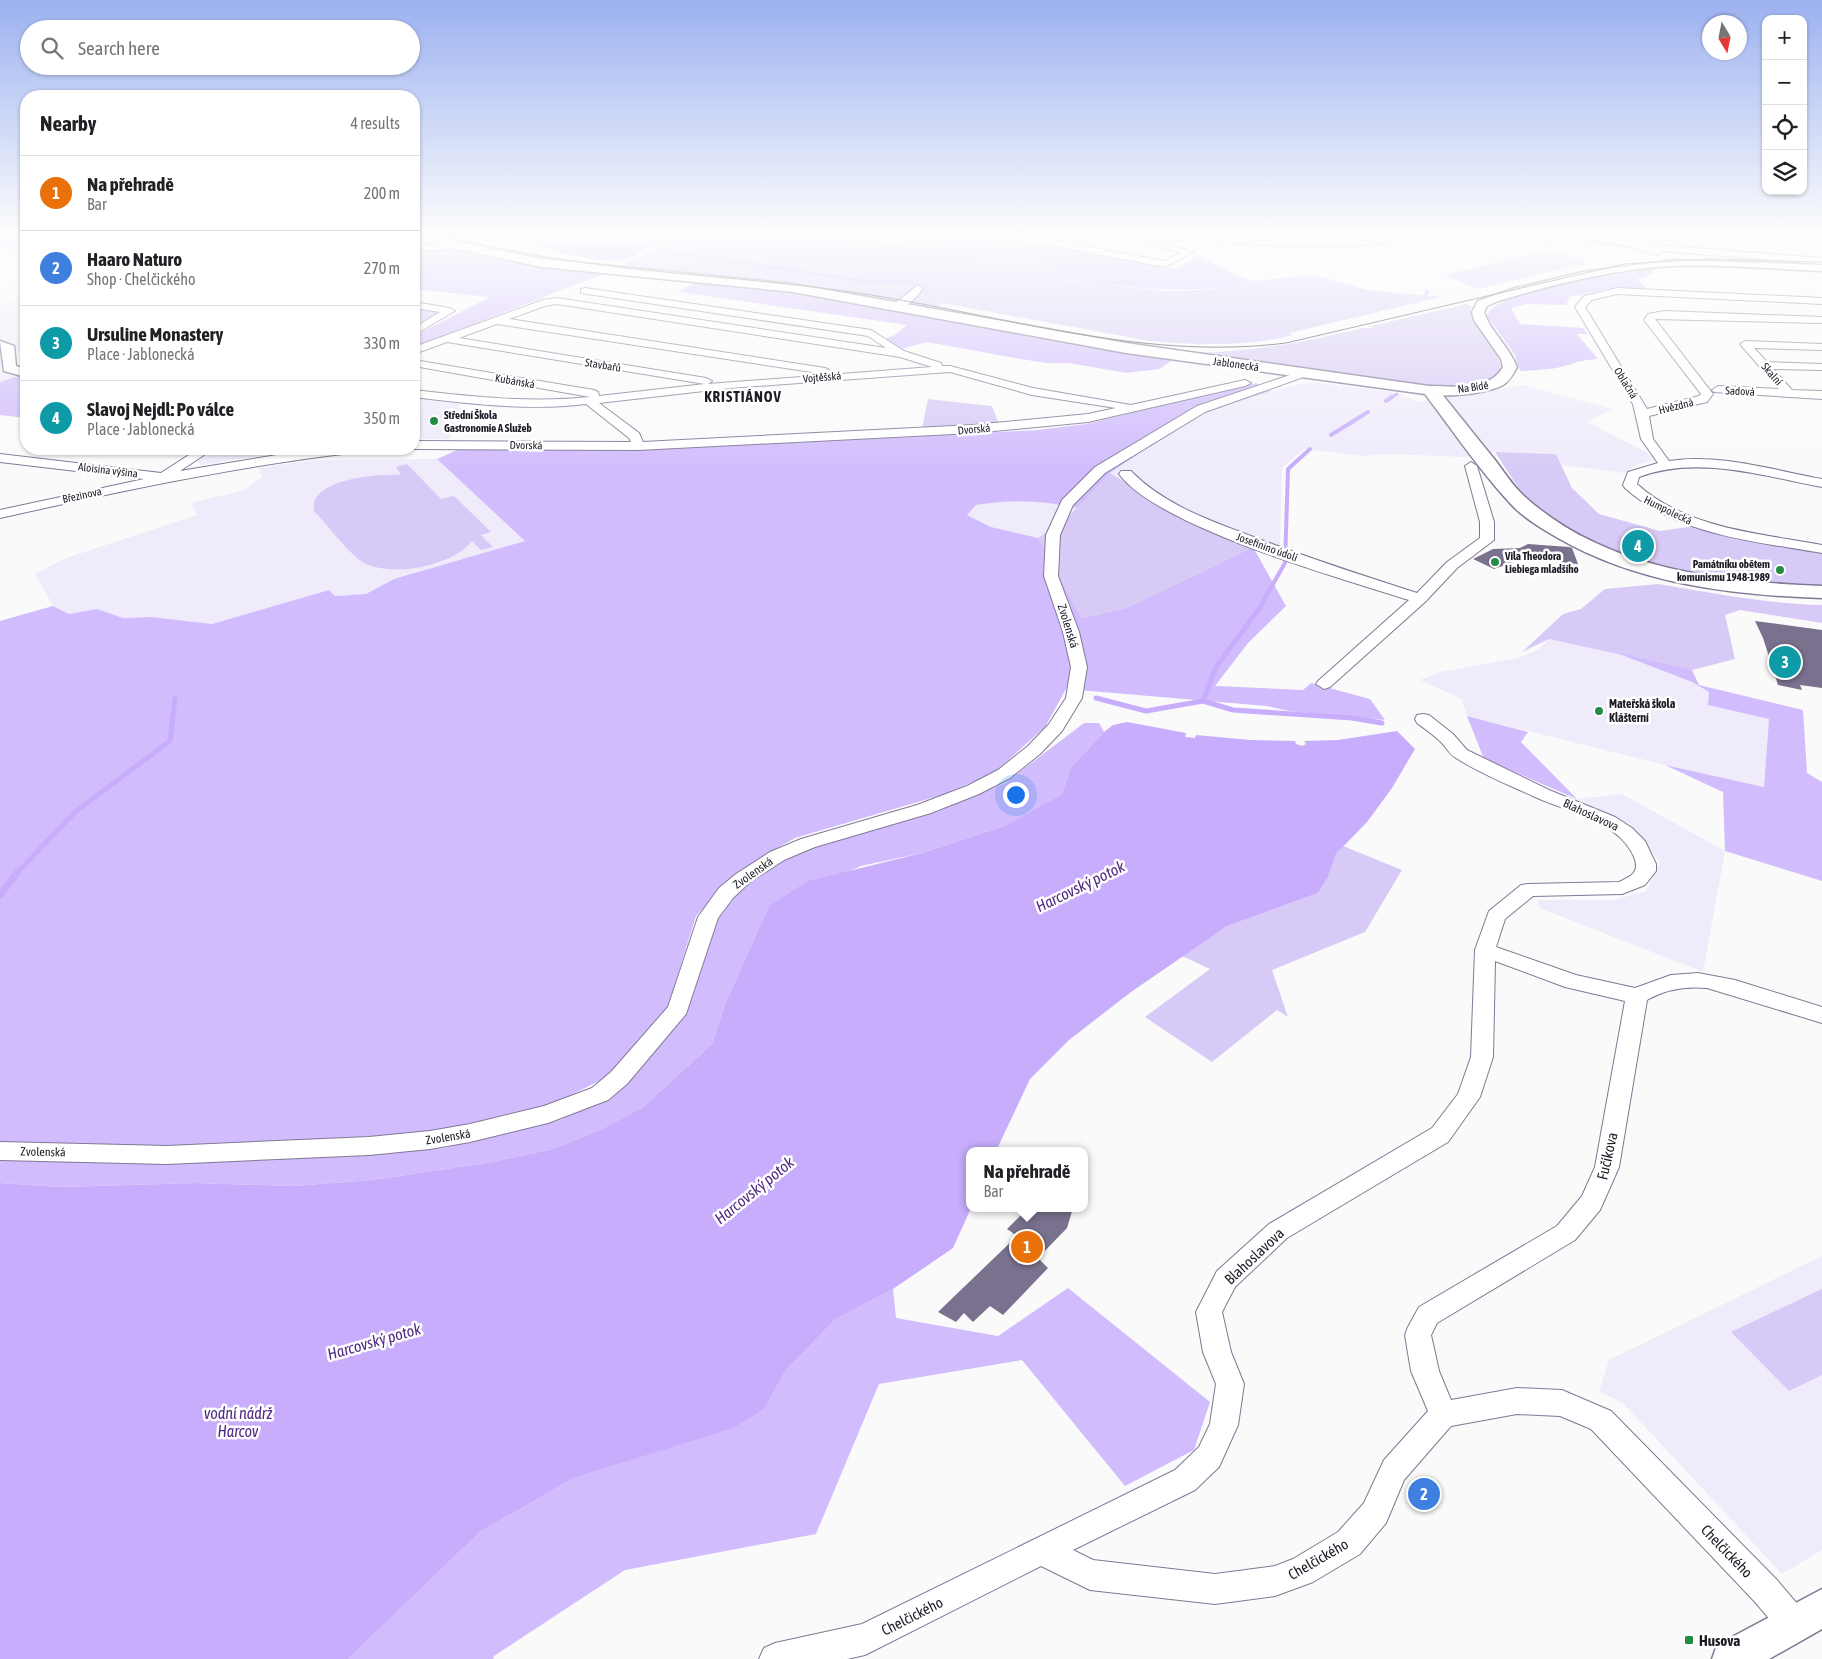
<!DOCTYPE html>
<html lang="en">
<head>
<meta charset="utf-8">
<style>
  :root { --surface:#fff; --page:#f2f2f2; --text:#202124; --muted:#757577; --line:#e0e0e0; --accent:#0f766e }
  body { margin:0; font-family:"Asap Condensed",sans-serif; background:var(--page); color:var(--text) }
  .controls { position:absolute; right:15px; top:15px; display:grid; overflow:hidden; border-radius:10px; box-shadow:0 1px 4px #0004 }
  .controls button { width:45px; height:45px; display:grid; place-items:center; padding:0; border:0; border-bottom:1px solid var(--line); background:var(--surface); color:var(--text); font:25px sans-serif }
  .compass { position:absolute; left:1702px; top:15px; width:45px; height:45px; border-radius:50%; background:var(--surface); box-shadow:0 1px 4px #0004; rotate:170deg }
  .you { position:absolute; left:1015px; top:794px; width:18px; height:18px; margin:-12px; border:4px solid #fff; border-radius:50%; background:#1a73e8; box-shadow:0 0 0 8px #1a73e833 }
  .badge { display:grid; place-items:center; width:32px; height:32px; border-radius:50%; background:var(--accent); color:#fff; font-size:16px; font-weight:700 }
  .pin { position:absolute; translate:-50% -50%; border:2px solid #fff; box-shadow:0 1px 5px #0006 }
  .popup { position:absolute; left:966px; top:1147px; width:122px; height:65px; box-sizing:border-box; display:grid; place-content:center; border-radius:10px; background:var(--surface); filter:drop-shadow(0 1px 4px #0005); font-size:16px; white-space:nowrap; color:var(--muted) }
  .popup b { font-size:19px; color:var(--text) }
  .popup::after { content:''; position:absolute; left:50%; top:100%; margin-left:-10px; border:10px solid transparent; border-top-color:var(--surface) }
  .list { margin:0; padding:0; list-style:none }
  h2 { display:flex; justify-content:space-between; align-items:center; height:65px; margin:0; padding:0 20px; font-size:21px }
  h2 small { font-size:16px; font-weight:400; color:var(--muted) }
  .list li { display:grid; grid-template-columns:32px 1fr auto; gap:15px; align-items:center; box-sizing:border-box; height:75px; padding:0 20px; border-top:1px solid var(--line) }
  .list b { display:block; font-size:19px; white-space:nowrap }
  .list p { margin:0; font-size:16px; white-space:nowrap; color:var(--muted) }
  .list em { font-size:16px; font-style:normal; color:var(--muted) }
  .icon { flex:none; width:28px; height:28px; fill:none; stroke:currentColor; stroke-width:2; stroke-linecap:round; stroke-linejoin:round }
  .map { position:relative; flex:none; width:1822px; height:1659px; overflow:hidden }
  .search { position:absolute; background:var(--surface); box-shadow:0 1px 4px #0004; left:20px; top:20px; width:400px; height:55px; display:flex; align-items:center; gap:12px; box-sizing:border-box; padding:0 18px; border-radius:28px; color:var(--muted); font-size:19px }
  .panel { position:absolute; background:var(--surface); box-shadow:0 1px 4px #0004; left:20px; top:90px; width:400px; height:365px; border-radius:20px }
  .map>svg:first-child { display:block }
  .built { fill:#efebfb }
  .green { fill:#d7caf6 }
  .forest { fill:#d1bdfd }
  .water { fill:#c7adfc }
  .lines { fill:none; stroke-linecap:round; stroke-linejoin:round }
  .stream-far3 { stroke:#c7adfc; stroke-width:3 }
  .stream-far2 { stroke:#c7adfc; stroke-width:4 }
  .stream-far1 { stroke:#c7adfc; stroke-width:5 }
  .stream { stroke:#c7adfc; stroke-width:7 }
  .building { fill:#7a718e }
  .minor-casing { stroke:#817895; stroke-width:2 }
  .tertiary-casing { stroke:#817895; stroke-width:3 }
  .secondary-casing { stroke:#817895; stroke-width:3 }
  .minor { fill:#fff; fill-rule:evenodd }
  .tertiary { fill:#fff; fill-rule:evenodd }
  .secondary { fill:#fff; fill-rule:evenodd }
  .tram { stroke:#45434c; stroke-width:1 }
  .poi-dot { fill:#238c43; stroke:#fff; stroke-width:2 }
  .labels { text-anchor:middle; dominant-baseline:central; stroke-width:5; stroke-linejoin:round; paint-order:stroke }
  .far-street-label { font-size:11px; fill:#1e1b26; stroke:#fff }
  .far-poi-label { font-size:11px; font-weight:bold; fill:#1e1b26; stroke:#fff; text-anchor:start }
  .street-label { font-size:12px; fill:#1e1b26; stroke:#fff }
  .poi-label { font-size:12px; font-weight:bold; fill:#1e1b26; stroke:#fff; text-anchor:start }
  .far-district-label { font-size:15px; font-weight:bold; letter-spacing:1px; fill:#1e1b26; stroke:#fff }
  .near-street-label { font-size:15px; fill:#1e1b26; stroke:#fff }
  .near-poi-label { font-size:15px; font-weight:bold; fill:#1e1b26; stroke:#fff; text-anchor:start }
  .near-water-label { font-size:16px; font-style:italic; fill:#4f2a82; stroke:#fff }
</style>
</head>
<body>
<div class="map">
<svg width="1822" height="1659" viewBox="0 0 1822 1659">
  <rect width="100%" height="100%" fill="#fafafa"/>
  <path class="built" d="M18,298l8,2v50l-16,3 2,17 14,3 -26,9v-23l10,-6 -10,-8v-40z
    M1319,383l74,9 27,10 104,-17 88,24 -25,13 61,31 6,7 -17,5 -12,8 -64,-8 -5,-11 -61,-2 -32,5 -71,-3 -31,2 -57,-7 -22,19 -2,83 -152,-65 -18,-13 63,-43 32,-18 66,-21 28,-7z
    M414,398l46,5 -10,36h-36z
    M218,449h86l-103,16 -4,-4z
    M437,459l89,82 -132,38 -28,15 -31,2 -6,-6 -117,34 -61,-7 -28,1 -26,-9 -28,5 -16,-8 -18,-32 31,-16 131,-43 -6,-12 54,-13 17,-13 -3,-9 55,-8z
    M1001,501h48l28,7 -11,11 -28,19 -47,-11 -24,-12 9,-10z
    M1549,639l65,13 78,30 17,10v13l60,14 -5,68 -99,-22 -198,-49 -5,-17 -42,-19 21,-8 77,-14 20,-8z
    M1622,794l103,57 -22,121 -163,-64 -3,-8h77l32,-9 14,-29 -24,-30 -59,-33z
    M1822,1256v294l-40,24 -160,-172 -23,-10 10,-32z"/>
  <path class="green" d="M654,246l71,4 52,10 66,3 50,-2 75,4 9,-12 16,-2 56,9 21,21 94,10 40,-1 33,-4 -5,-13 21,8 62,-6 52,15 74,7 -148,35 -5,2 5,1c-47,12 -95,10 -143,6l-208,-38 -15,12 -154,-26 -166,-16 45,-23z
    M1552,249l32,12 1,3 -108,25 -33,-14z
    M1466,304l6,3 -2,3 2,7 25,36 4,15c-14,24 -68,18 -92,17l2,-3 -21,-1 -171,-25 1,-2 -23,-1c60,-2 108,-11 165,-25h11l-2,-2z
    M414,308l28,4 -28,17z
    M928,399l64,7 7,18 -77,4z
    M1495,452l61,2 16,34 27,26 61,17 34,-5 128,26v35c-100,-3 -213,-17 -291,-86 -14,-12 -25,-33 -36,-49z
    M407,464l34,35 13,-3 37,36 -10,3 12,12 -12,3 -9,-9c-19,26 -88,39 -114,18 -16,-14 -30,-33 -44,-48 -5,-33 66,-37 87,-36l-5,-8z
    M1110,473l74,45 69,29 -127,61 -46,10 -42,-80 28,-19z
    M1658,584c55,9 109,20 164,21v18l-82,-13 -15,5 10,44 -43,11 -143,-31 -27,13 41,-38 18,-5 24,-20z
    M1343,846l59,24 -37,62 -93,38 16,47 -11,-7 -65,52 -67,-45 65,-48 -28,-13 45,-30 91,-33 10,-16 8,-23z
    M1822,1289v86l-33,16 -58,-59z"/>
  <path class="forest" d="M0,236h26v15l-26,-3z
    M589,236c141,0 283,-5 424,5 56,5 110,17 164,28l20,-14 35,18 5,13c-42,5 -81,4 -124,-1 -21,-2 -40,-3 -60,-11l-4,-14 -56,-9 -15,2 -10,12 -75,-4 -50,2 -66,-3 -52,-10 -71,-4 -24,-6z
    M430,250l29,1 49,11 95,12 -188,73 -1,-11 76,-39 -76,-8v-37z
    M1654,269l-1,5 -16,5 10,10 -35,-1 -42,9 -4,8 -39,-1 -16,4 9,16 63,4 5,6h-11l21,25c-15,1 -17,2 -30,6 -15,5 -32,5 -48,6l-5,-16 -28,-39c3,-25 143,-45 167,-47z
    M697,281l138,17 246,47 91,15 -12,9 -34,4 -57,-10h-22l-32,-5 -88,-16 -26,7 -16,-10 10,-4 12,-10 -228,-33z
    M26,373v45l-26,-3v-33z
    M1256,383l15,8 -66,21 -32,18 -63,43 -33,35c-34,-8 -67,-9 -101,-3l-9,10 24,12 47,11 43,80 45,-10 127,-61 33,59 -38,37 -33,43 88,4 8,-7 59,16 15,21 -96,-9 -22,-5 -201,-17 -21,38 -50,45 -50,22 -150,44 -32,18 -30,21 -37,39 -27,87 -13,22 -53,54 -66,33 -105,21 -168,14 -264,-3v-523l53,-15 16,8 28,-5 26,9 28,-1 61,7 117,-34 6,6 31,-2 28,-15 131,-38 -88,-82 29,-13 323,-3 249,-13 48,-6z
    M1614,652l78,18 7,15 104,25 4,63 15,9v99l-97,-30 -2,-59 -58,-27 99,22 5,-68 -61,-14 1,-13 -17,-10z
    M1467,716l61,16 -7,10 56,57 -93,-40z
    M1084,723h15l5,9 -33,35 -9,27 -58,32 -82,27 -61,13 -92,40 -44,98 -13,40 -69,63 -45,24 -45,18 -67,14 -113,17 -80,6 -99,-3 -133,4 -61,-4v-25l321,-2 123,-8 116,-28 42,-21 72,-72 40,-105 20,-24 23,-21 39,-24 138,-40 71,-30z
    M1068,1288l142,114 -16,48 -69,36 -103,-126 -143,24 -63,150 -191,36 -131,86 -1,3h-145l132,-127 94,-54 159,-51 31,-18 22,-39 50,-51 57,-30 3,29 102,18z"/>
  <path class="water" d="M594,236l36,4 24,6c-10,4 -22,12 -32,14 -16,3 -76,-7 -87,-18z
    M1127,722l59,11 -1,4 10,1 1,-3 54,5 45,1 1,3 6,2 4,-2 -2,-3 34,-1 59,-9 18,18 -23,39 -25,34 -31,32 -8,23 -10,16 -91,33 -96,66 -62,48 -39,39 -34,72h-26l1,57 -18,40 -60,41 -57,30 -50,51 -22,39 -31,19 -159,50 -94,54 -132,127h-348v-476l61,4 133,-4 99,3 80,-6 113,-17 67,-14 45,-18 45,-24 69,-63 13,-40 44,-98 39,-25 114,-28 82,-27 58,-32 9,-27 33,-35 9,-7z"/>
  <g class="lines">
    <path class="stream-far3" d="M553,236l25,3
      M1581,241l47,5
      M658,251l31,4
      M694,256l171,25 47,1
      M1704,260l107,4
      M1426,295l1,-4
      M1390,398l7,-4"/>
    <path class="stream-far2" d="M1386,401l6,-4
      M1331,435l37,-23
      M1260,607l25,-44 3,-94 22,-20"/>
    <path class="stream-far1" d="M1261,606l-45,61 -13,34 30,9 119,8 30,5
      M1096,698l50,13 57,-10
      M16,874l59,-62 95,-71 5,-42"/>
    <path class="stream" d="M0,895l17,-22"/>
  </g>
  <path class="building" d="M1528,544l41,3 3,1 6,16 -56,-5 -28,10 -21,-10 20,-10 27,-1z
    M1755,621l67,9v58l-22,-3 2,5 -24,-5 -15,-47z
    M1028,1208h45l-6,20 -29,30 10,10 -45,47 -13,-9 -17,16 -9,-9 -8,9 -18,-10 79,-76 -10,-7z"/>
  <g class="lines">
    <g class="minor-casing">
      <path id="minor" d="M414,236h17l18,5 -5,3z
        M827,236h180l35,2 122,23 16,-8 -57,-17h14l56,16 -28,15 -123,-23 -70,-6 -76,5 -64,-4z
        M1166,236l167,4 77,-4c-22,18 -204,7 -239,3z
        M1526,236h82l38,8 176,14v6l-161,-13 -4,4c-27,-7 -40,-14 -69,-14 -18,-1 -47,7 -62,-5z
        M918,285l5,3c-6,9 -17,22 -29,20v-4z
        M585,288l286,42 33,21 37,12 1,3h8l83,22 98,17 114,-25 6,3 -6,3 -157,36 -115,11 -335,17 -224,-1v-8l217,1 -2,-4 -43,-34c-57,7 -115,0 -172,-7v-7c59,7 118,13 176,7l-176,-31v-6l180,30 4,2 1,4 106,-12 -258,-42 -33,12v-7l129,-47 14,-2 329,50 -18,-12 -287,-43v-4zM557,304l343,53 32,10 -224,17 4,-3 -6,-3 -247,-40 38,-14 328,50 6,-3 -6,-3 -316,-49 36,-13zM950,372l82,23 84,13 -28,6 -115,11 -330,17 -4,-9 -40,-30 131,-15z
        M1617,288l205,10v6l-205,-10 -25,6 -7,7 62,102 52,-13 2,-2 -57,-74 4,-6 17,-3 157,6v6l-167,-4 58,75 -6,8 -58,14 4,23 16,22c50,-8 104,9 153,18v8c-59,-11 -125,-32 -183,-10l-2,7c50,45 121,49 185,61v8c-68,-12 -143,-17 -197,-65l-2,-3 5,-13 30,-9 -17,-24 -8,-35 -58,-97 9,-11z
        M414,302l36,6 5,3 -41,24v-7l26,-16 -26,-4z
        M1745,341l77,3v6l-68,-2 13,14 55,2v6l-49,-1 19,21 30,1v8l-108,-7 -2,-2 6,-4 61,3 -39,-45z
        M1305,370l6,3 -2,2 -104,37 -100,61 -32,32 -13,30 -2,41 21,56 8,35 -5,31 -20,33 -22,23 -30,24 -31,16 -48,19 -116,34 -31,13 -34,22 -17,16 -15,20 -32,96 -59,70 -19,16 -60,23 -78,19 -40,7 -61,6 -202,9 -167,-4v-18l167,4 202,-9 61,-6 40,-7 74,-18 48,-18 19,-16 57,-65 30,-90 21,-29 17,-14 34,-22 31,-13 116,-34 50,-19 31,-16 30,-24 21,-22 17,-26 5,-31 -8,-35 -19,-56 2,-41 16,-35 33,-33 102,-61z
        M198,449h15l-33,22 127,-21 50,-1 -6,4c-119,14 -235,39 -351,65v-8l144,-31 -144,-17v-8l161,19z
        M1471,462l6,4 17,56v18l-37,28 -32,34 -95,85 -6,2 -8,-5 2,-3 91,-81c-66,-21 -251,-73 -290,-126l2,-3h10c32,33 77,49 120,65 54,21 110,39 166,57l30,-31 33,-24v-16l-15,-56z
        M1423,714l6,1 24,19 14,16 82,40 66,27 17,11 13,13 11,23v7l-11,14 -23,9 -89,2 -28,23 -9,28 80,28 59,13 36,-13 27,-2 37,7 87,27v16l-115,-35c-22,-2 -41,1 -60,12l-28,167 -19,43 -25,30 -138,83 -6,12 8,36 12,29 66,-12 45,2 49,21 166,169 28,33 5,11 -5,11 -11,5 -11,-5 -28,-33 -164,-173 -31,-13 -43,-2 -66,12 -47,54 -18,43 -26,31 -47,28 -38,14 -60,8 -125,-14 -49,-24 -176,89 -18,4h-88l5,-11 11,-5 87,-19 313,-154 24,-23 11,-23 6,-40 -13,-32 -7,-40 21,-41 52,-47 163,-96 26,-34 13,-37 4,-107 14,-39 32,-26 7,-1 91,-2c13,-6 21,-10 15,-25 -15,-36 -66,-45 -99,-60 -26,-12 -54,-23 -79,-39 -6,-3 -10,-11 -15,-16 -7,-7 -16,-13 -24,-19l-2,-4 2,-4zM1495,961l70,26 60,14 -30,166 -13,29 -25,30 -138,81 -11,20 -3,8 6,36 17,40 -44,49 -20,43 -26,29 -45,27 -18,7 -60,8 -122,-14 -20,-10 122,-60 24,-23 19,-42 6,-41 -13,-32 -9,-40 13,-25 52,-49 161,-96 32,-45 13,-40z"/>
    </g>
    <g class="tertiary-casing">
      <path id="tertiary" d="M461,243l6,3 -2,2 -51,3v-6z
        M1673,260l149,5v6c-49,-2 -99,-7 -148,-5 -60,3 -119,18 -176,35l-11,5 -3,6c7,21 25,34 33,55 -4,7 -7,14 -14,18 -13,8 -71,16 -80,5l7,-4c24,0 59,6 73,-19l-2,-8 -27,-39 -2,-8 6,-11 34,-12 71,-17z
        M0,341l14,5 2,20 10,3v8l-22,-6z
        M1822,1589v40l-53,30h-57l5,-14z"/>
    </g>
    <g class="secondary-casing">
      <path id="secondary" d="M433,236h13l17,7 79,16 251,25 333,59 310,44c20,24 39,49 59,73 9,12 18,26 29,36 80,73 195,86 298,90v12c-91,-3 -184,-14 -264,-60 -17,-10 -36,-21 -49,-36 -29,-31 -58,-74 -84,-108l-299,-41 -333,-61 -251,-25 -86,-18 -17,-5z"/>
    </g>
    <use href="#minor" class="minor"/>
    <use href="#tertiary" class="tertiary"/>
    <use href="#secondary" class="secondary"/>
    <path class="tram" d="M439,236c42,8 84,18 127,24 92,14 185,18 278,31 147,20 292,71 442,52l338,-79 85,-5 113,3"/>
  </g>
  <linearGradient id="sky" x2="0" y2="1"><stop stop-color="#9bb1f0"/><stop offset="0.5" stop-color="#fdfdfd"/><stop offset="1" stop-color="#fdfdfd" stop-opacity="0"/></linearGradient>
  <rect width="1822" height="468" fill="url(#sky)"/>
  <g class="poi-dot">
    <circle cx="434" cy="421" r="5"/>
    <circle cx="1495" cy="562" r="5"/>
    <circle cx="1780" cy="570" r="5"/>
    <circle cx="1599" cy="711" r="5"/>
    <rect x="1684" y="1635" width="10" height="10" rx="2.5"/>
  </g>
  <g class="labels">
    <g class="far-street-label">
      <text transform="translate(1236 364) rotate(8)">Jablonecká</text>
      <text transform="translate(603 365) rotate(9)">Stavbařů</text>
      <text transform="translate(1772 374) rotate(49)">Skalní</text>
      <text transform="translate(822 377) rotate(-5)">Vojtěšská</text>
      <text transform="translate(515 381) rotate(10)">Kubánská</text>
      <text transform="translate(1626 383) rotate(58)">Oblačná</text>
      <text transform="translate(1473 387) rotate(-8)">Na Bídě</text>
      <text transform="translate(1740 391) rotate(3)">Sadová</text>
      <text transform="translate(1676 406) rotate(-14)">Hvězdná</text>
      <text transform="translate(974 429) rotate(-5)">Dvorská</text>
      <text transform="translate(526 445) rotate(1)">Dvorská</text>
      <text transform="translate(108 470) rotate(7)">Aloisina výšina</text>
      <text transform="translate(82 495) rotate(-12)">Březinova</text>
      <text transform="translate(1668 510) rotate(26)">Humpolecká</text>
      <text transform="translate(1267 547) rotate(20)">Josefinino údolí</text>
    </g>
    <g class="far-poi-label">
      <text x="444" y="415">Střední Škola<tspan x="444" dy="13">Gastronomie A Služeb</tspan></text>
      <text x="1505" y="556">Vila Theodora<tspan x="1505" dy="13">Liebiega mladšího</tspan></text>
      <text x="1770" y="564" text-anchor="end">Památníku obětem<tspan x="1770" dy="13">komunismu 1948-1989</tspan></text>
    </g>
    <g class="street-label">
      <text transform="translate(1068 626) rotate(73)">Zvolenská</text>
      <text transform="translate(1591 815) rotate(25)">Blahoslavova</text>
      <text transform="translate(753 873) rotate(-35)">Zvolenská</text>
      <text transform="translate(448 1137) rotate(-9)">Zvolenská</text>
      <text transform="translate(43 1152) rotate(1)">Zvolenská</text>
    </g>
    <g class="poi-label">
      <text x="1609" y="704">Mateřská škola<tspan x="1609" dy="14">Klášterní</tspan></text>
    </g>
    <g class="far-district-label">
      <text x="743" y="396">KRISTIÁNOV</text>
    </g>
    <g class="near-street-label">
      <text transform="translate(1607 1156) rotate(-77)">Fučíkova</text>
      <text transform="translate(1254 1256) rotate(-43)">Blahoslavova</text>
      <text transform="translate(1727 1551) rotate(46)">Chelčického</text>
      <text transform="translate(1318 1559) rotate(-30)">Chelčického</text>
      <text transform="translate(912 1616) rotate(-27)">Chelčického</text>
    </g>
    <g class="near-poi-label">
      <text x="1699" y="1640">Husova</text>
    </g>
    <g class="near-water-label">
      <text transform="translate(1080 886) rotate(-26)">Harcovský potok</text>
      <text transform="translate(754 1190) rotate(-39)">Harcovský potok</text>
      <text transform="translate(374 1341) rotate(-16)">Harcovský potok</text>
      <text x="238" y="1413">vodní nádrž<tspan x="238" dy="18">Harcov</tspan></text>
    </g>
  </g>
</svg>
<div class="controls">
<button>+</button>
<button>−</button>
<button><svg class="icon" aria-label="locate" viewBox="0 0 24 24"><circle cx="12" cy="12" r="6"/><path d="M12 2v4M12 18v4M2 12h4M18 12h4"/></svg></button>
<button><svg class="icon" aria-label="layers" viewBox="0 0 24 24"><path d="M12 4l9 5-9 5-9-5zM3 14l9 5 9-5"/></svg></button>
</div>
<svg class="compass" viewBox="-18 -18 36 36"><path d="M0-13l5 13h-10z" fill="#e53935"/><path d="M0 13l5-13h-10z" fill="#757577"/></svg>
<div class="you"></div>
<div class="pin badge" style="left:1027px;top:1247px;background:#e8710a">1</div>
<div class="popup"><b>Na přehradě</b>Bar</div>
<div class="pin badge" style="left:1424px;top:1494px;background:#3f7fe0">2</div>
<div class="pin badge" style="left:1785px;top:662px;background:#0f9aa8">3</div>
<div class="pin badge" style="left:1638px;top:546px;background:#0f9aa8">4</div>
<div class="search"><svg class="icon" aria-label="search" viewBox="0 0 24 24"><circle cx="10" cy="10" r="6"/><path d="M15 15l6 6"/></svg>Search here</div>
<section class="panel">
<h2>Nearby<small>4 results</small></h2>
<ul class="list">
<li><span class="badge" style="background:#e8710a">1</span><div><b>Na přehradě</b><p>Bar</p></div><em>200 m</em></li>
<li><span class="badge" style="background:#3f7fe0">2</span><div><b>Haaro Naturo</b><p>Shop · Chelčického</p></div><em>270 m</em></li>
<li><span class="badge" style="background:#0f9aa8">3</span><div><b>Ursuline Monastery</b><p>Place · Jablonecká</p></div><em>330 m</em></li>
<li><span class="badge" style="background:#0f9aa8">4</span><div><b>Slavoj Nejdl: Po válce</b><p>Place · Jablonecká</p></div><em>350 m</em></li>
</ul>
</section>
</div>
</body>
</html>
